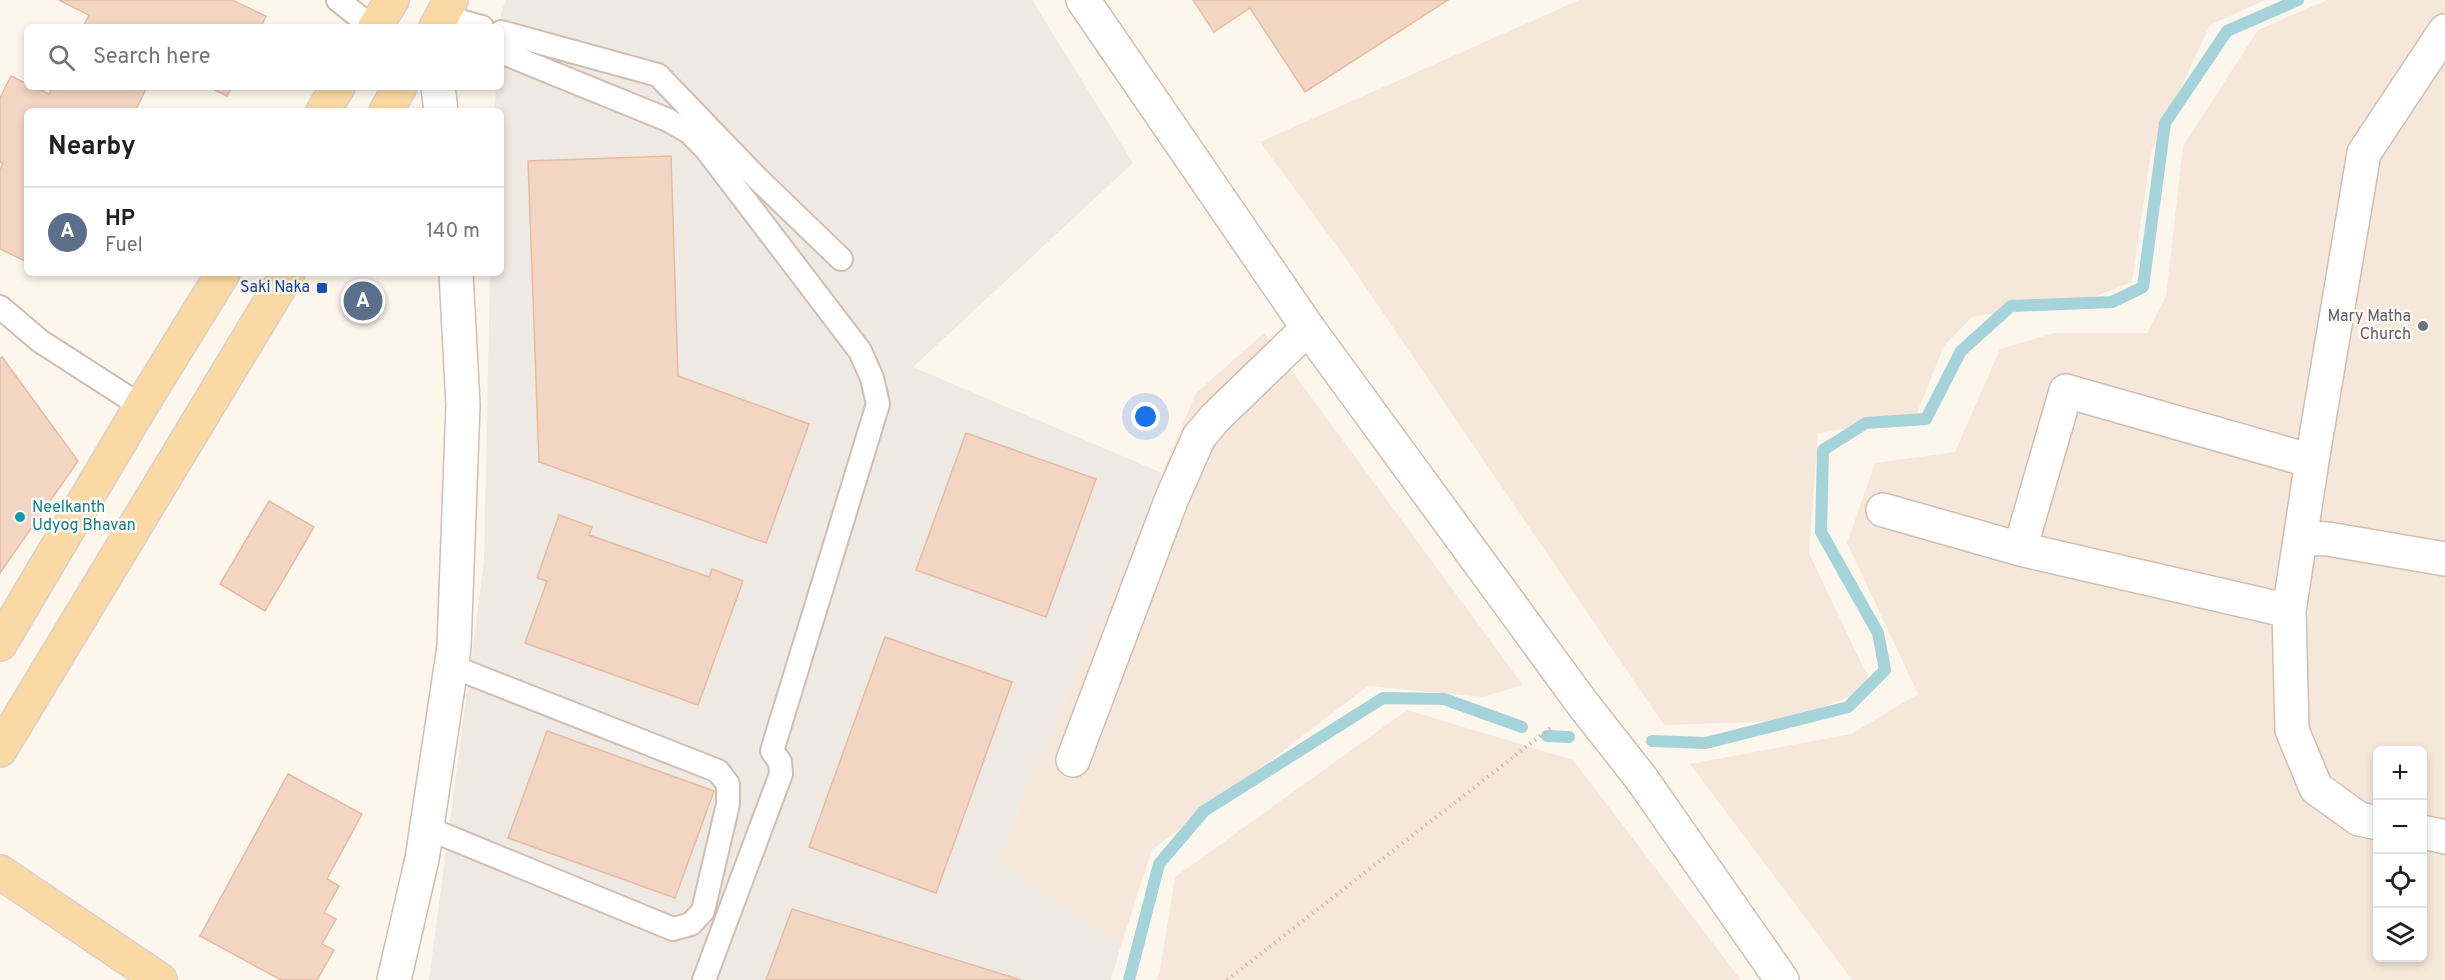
<!DOCTYPE html>
<html lang="en">
<head>
<meta charset="utf-8">
<style>
  :root { --surface:#fff; --page:#f2f2f2; --text:#202124; --muted:#757577; --line:#e0e0e0; --accent:#b45309 }
  body { margin:0; font-family:Overpass,sans-serif; background:var(--page); color:var(--text) }
  .controls { position:absolute; right:18px; bottom:18px; display:grid; overflow:hidden; border-radius:9px; box-shadow:0 3px 9px #0003 }
  .controls button { width:54px; height:54px; display:grid; place-items:center; padding:0; border:0; border-bottom:2px solid var(--line); background:var(--surface); color:var(--text); font:30px sans-serif }
  .you { position:absolute; left:1146px; top:417px; width:21px; height:21px; margin:-15px; border:4px solid #fff; border-radius:50%; background:#1a73e8; box-shadow:0 0 0 9px #1a73e833 }
  .badge { display:grid; place-items:center; width:39px; height:39px; border-radius:50%; background:var(--accent); color:#fff; font-size:20px; font-weight:700 }
  .pin { position:absolute; translate:-50% -50%; border:3px solid #fff; box-shadow:0 2px 6px #0006 }
  .list { margin:0; padding:0; list-style:none }
  h2 { display:flex; justify-content:space-between; align-items:center; height:78px; margin:0; padding:0 24px; font-size:26px }
  h2 small { font-size:20px; font-weight:400; color:var(--muted) }
  .list li { display:grid; grid-template-columns:39px 1fr auto; gap:18px; align-items:center; box-sizing:border-box; height:90px; padding:0 24px; border-top:2px solid var(--line) }
  .list b { display:block; font-size:22px; white-space:nowrap }
  .list p { margin:0; font-size:20px; white-space:nowrap; color:var(--muted) }
  .list em { font-size:20px; font-style:normal; color:var(--muted) }
  .icon { flex:none; width:33px; height:33px; fill:none; stroke:currentColor; stroke-width:2; stroke-linecap:round; stroke-linejoin:round }
  .map { position:relative; flex:none; width:2445px; height:980px; overflow:hidden }
  .search { position:absolute; background:var(--surface); box-shadow:0 3px 9px #0003; left:24px; top:24px; width:480px; height:66px; display:flex; align-items:center; gap:15px; box-sizing:border-box; padding:0 21px; border-radius:9px; color:var(--muted); font-size:22px }
  .panel { position:absolute; background:var(--surface); box-shadow:0 3px 9px #0003; left:24px; top:108px; width:480px; height:168px; border-radius:9px }
  .map>svg:first-child { display:block }
  .residential { fill:#f5e8da; fill-rule:evenodd }
  .industrial { fill:#efe9e4 }
  .lines { fill:none; stroke-linecap:round; stroke-linejoin:round }
  .stream { stroke:#a5d3da; stroke-width:12 }
  .building { fill:#f3d5c3; stroke:#e6bba3; stroke-width:1.5 }
  .lane-casing { stroke:#d1beb0; stroke-width:26 }
  .street-casing { stroke:#d1beb0; stroke-width:36 }
  .primary-casing { stroke:#dad1cd; stroke-width:36 }
  .path { stroke:#d9b8a5; stroke-width:4; stroke-dasharray:1.5 4.5; stroke-linecap:butt }
  .lane { stroke:#fff; stroke-width:22 }
  .street { stroke:#fff; stroke-width:33 }
  .primary { stroke:#fbd9a5; stroke-width:33 }
  .transit-dot { fill:#1a4fb4; stroke:#fffaf3; stroke-width:2 }
  .worship-dot { fill:#6b7280; stroke:#fffaf3; stroke-width:2 }
  .culture-dot { fill:#0f9aa8; stroke:#fffaf3; stroke-width:2 }
  .labels { text-anchor:middle; dominant-baseline:central; stroke-width:5; stroke-linejoin:round; paint-order:stroke }
  .transit-label { font-size:16px; fill:#164399; stroke:#fffaf3; text-anchor:end }
  .worship-label { font-size:16px; fill:#5b616d; stroke:#fffaf3; text-anchor:end }
  .culture-label { font-size:16px; fill:#0d838f; stroke:#fffaf3; text-anchor:start }
</style>
</head>
<body>
<div class="map">
<svg width="2445" height="980" viewBox="0 0 2445 980">
  <rect width="100%" height="100%" fill="#fdf6ec"/>
  <path class="residential" d="M1579,0h686l-55,25 -59,127 -19,130 -41,16 -119,19 -28,29 -29,72 -97,15 -9,120 64,135 -88,33 -121,4 -317,-465 -87,-118z
    M2327,0h118v980h-593l-162,-216 161,-30 67,-40 -71,-151 28,-80 80,-11 45,-103 54,-16h93l19,-37 17,-150 75,-116zM2378,750h44v208h-44z
    M1264,333l259,352 -40,12 -115,-11 -216,164 -31,95 -124,-84 199,-468z
    M1407,710l166,50 168,220h-585l4,-9 15,-94z"/>
  <path class="industrial" d="M506,0h526l101,163 -220,204 249,106 -165,388 124,84 -10,35h-682l55,-419 6,-288h11v-162h-7l2,-24h5l-1,-60 1,-14z"/>
  <g class="lines">
    <path class="stream" d="M1547,736l22,1
      M1652,741l54,2 142,-36 37,-37 -7,-37 -57,-101 2,-82 43,-27 60,-4 35,-68 50,-45 101,-4 31,-15 22,-164 62,-92 71,-31
      M1129,980l30,-116 45,-53 179,-113 61,1 78,28"/>
  </g>
  <path class="building" d="M59,0h173l34,16 -5,11h-178l6,-12z
    M1193,0h255l-143,92 -55,-84 -36,24z
    M11,76l16,8v3h7l15,7 4,-7h94l-12,24h-108v151l-27,-13v-79l3,-7 -3,-1v-64z
    M209,87h23l-5,9z
    M671,156l7,220 131,48 -43,119 -227,-81 -11,-301z
    M2,357l76,104 -78,112v-215z
    M966,433l130,46 -50,138 -130,-47z
    M269,501l45,26 -49,84 -45,-27z
    M559,515l33,12 -3,8 120,42 3,-8 31,12 -45,124 -173,-62 22,-62 -10,-3z
    M885,637l127,45 -76,211 -127,-46z
    M547,731l167,60 -39,107 -167,-60z
    M288,774l74,40 -35,65 12,7 -15,27 12,6 -14,25 12,6 -17,30h-36l-81,-44z
    M792,909l229,71h-255z"/>
  <g class="lines">
    <g class="lane-casing">
      <path id="lane" d="M338,0l34,27
        M442,16l40,11
        M501,32l157,43 99,103 84,81
        M501,52l167,68 21,12 17,17 154,202 12,27 6,26 -106,347 8,11 1,12 -77,206
        M0,307l40,34 101,65
        M427,828l246,101 18,-5 12,-13 25,-107v-20l-10,-13 -267,-105"/>
    </g>
    <g class="street-casing">
      <path id="street" d="M1083,0l225,328 274,375 59,75 141,202
        M438,87l3,24
        M2312,461l52,-308 81,-122
        M1883,510l137,39 269,62 3,119 24,58 43,31 19,4
        M2301,538l27,1 117,20
        M2020,549l46,-158 246,70 -23,150
        M1073,760l99,-262 27,-61 16,-19 93,-90
        M2422,832l23,5
        M394,980l28,-121 32,-212 9,-242 -7,-132"/>
    </g>
    <g class="primary-casing">
      <path id="primary" d="M375,27l17,-27
        M436,27l15,-27
        M323,111l15,-24
        M386,111l14,-24
        M0,644l141,-238 82,-133
        M0,750l288,-477
        M0,872l160,108"/>
    </g>
    <path class="path" d="M1227,980l326,-254"/>
    <use href="#lane" class="lane"/>
    <use href="#street" class="street"/>
    <use href="#primary" class="primary"/>
  </g>
  <rect class="transit-dot" x="316" y="282" width="12" height="12" rx="3"/>
  <circle class="worship-dot" cx="2423" cy="326" r="6"/>
  <circle class="culture-dot" cx="20" cy="517" r="6"/>
  <g class="labels">
    <g class="transit-label">
      <text x="310" y="288">Saki Naka</text>
    </g>
    <g class="worship-label">
      <text x="2411" y="317">Mary Matha<tspan x="2411" dy="18">Church</tspan></text>
    </g>
    <g class="culture-label">
      <text x="32" y="508">Neelkanth<tspan x="32" dy="18">Udyog Bhavan</tspan></text>
    </g>
  </g>
</svg>
<div class="controls">
<button>+</button>
<button>−</button>
<button><svg class="icon" aria-label="locate" viewBox="0 0 24 24"><circle cx="12" cy="12" r="6"/><path d="M12 2v4M12 18v4M2 12h4M18 12h4"/></svg></button>
<button><svg class="icon" aria-label="layers" viewBox="0 0 24 24"><path d="M12 4l9 5-9 5-9-5zM3 14l9 5 9-5"/></svg></button>
</div>
<div class="you"></div>
<div class="pin badge" style="left:363px;top:301px;background:#5c6f8a">A</div>
<div class="search"><svg class="icon" aria-label="search" viewBox="0 0 24 24"><circle cx="10" cy="10" r="6"/><path d="M15 15l6 6"/></svg>Search here</div>
<section class="panel">
<h2>Nearby<small></small></h2>
<ul class="list">
<li><span class="badge" style="background:#5c6f8a">A</span><div><b>HP</b><p>Fuel</p></div><em>140 m</em></li>
</ul>
</section>
</div>
</body>
</html>
